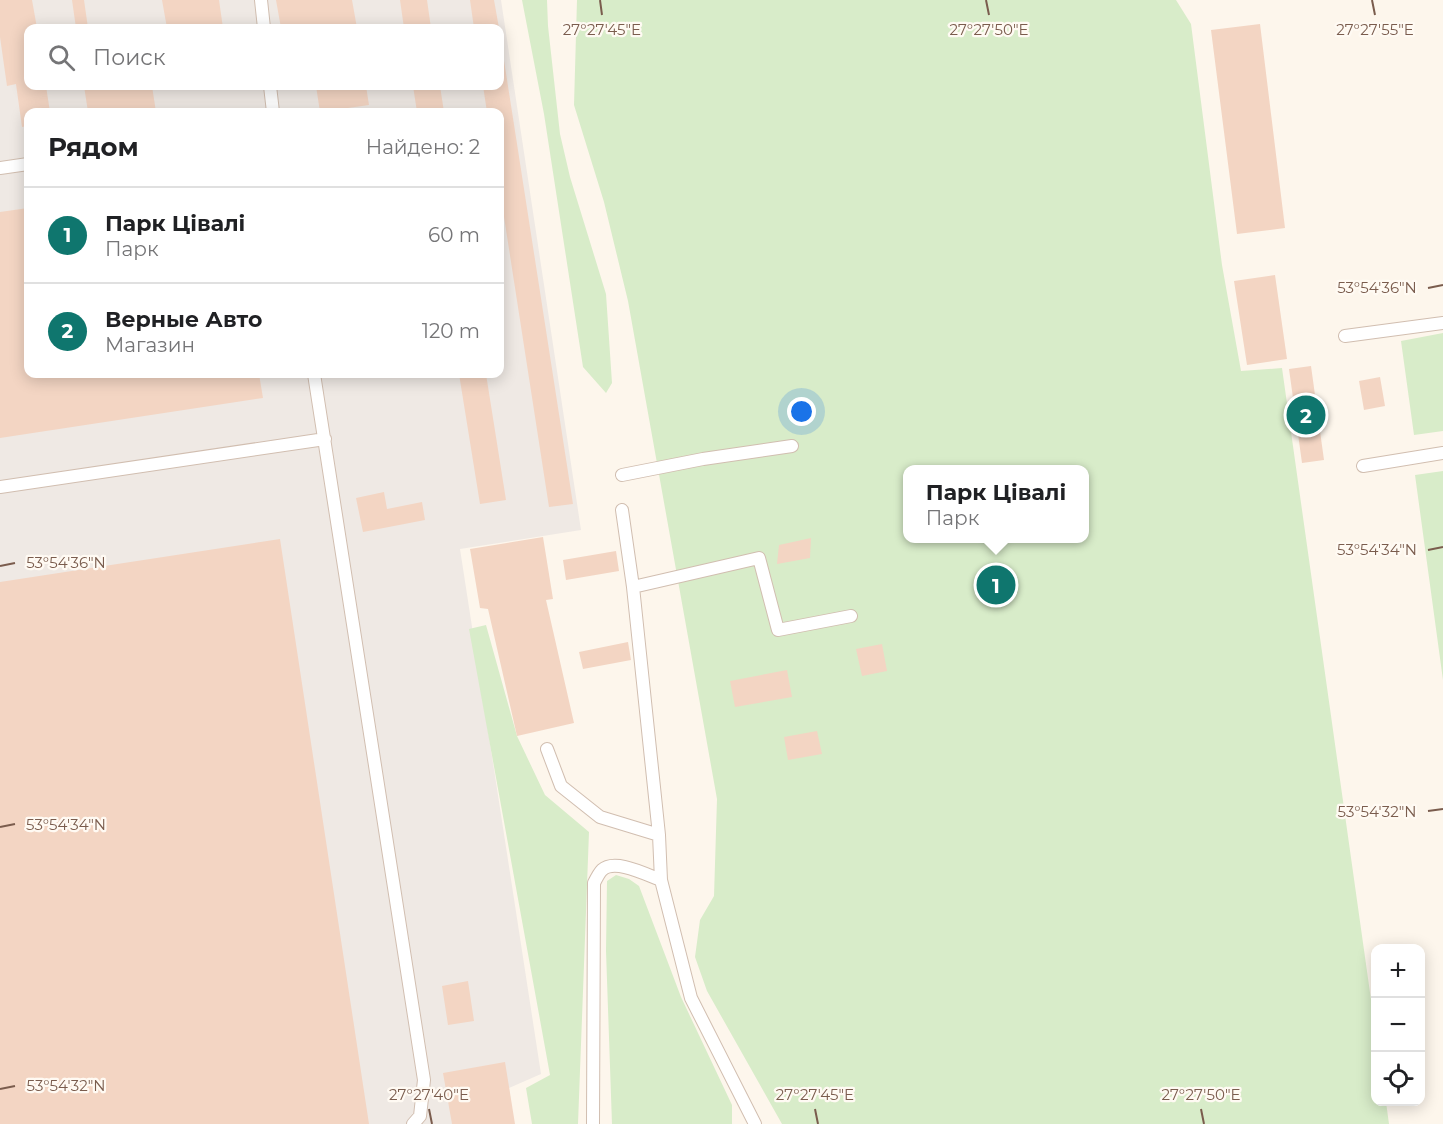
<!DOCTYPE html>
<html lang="ru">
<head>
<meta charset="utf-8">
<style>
  :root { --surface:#fff; --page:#f2f2f2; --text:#202124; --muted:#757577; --line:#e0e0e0; --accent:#0f766e }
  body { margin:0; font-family:Montserrat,sans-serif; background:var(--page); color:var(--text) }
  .controls { position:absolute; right:18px; bottom:18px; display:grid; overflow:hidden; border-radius:12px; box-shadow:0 3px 15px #0003 }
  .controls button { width:54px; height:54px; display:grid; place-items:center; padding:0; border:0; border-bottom:2px solid var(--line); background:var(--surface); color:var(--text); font:30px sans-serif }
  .you { position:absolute; left:802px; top:412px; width:21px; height:21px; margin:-15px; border:4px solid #fff; border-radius:50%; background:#1a73e8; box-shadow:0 0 0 9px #1a73e833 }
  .badge { display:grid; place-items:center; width:39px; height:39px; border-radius:50%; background:var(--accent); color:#fff; font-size:20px; font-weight:700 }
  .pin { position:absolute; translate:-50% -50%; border:3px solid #fff; box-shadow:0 2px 6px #0006 }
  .popup { position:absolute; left:903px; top:465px; width:186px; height:78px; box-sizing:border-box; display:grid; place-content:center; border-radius:12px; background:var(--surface); filter:drop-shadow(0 2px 4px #0005); font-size:20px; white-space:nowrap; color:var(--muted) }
  .popup b { font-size:22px; color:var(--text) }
  .popup::after { content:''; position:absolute; left:50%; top:100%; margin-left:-12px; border:12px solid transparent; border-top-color:var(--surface) }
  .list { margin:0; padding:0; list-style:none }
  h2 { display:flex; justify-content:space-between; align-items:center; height:78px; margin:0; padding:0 24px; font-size:26px }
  h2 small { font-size:20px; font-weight:400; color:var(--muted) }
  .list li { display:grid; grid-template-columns:39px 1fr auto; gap:18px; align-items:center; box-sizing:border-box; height:96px; padding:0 24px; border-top:2px solid var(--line) }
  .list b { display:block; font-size:22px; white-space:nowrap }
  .list p { margin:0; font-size:20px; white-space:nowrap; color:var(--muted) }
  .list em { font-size:20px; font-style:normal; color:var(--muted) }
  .icon { flex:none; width:33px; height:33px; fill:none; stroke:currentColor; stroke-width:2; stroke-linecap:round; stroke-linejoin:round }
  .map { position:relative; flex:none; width:1443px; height:1124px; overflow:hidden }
  .search { position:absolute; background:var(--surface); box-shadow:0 3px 15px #0003; left:24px; top:24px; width:480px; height:66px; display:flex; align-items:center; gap:15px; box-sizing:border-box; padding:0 21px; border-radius:12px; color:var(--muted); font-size:22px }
  .panel { position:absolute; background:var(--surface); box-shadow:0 3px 15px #0003; left:24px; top:108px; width:480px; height:270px; border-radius:12px }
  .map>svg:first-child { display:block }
  .industrial { fill:#efe9e4; fill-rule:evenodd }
  .green { fill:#d8ecc9; fill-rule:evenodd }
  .building { fill:#f3d5c3 }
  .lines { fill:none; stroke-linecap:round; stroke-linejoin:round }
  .service-casing { stroke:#d1beb0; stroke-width:14 }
  .service { stroke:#fff; stroke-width:12 }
  .ticks { fill:none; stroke:#7a5c4d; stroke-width:2 }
  .ticks-label { font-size:15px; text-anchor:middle; fill:#7a5c4d; stroke:#fffaf3; stroke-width:4.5; stroke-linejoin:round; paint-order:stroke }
</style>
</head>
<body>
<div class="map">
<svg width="1443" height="1124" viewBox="0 0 1443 1124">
  <rect width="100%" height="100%" fill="#fdf6ec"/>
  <path class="industrial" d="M0,0h501l80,530 -121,19 81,525 -32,14 5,36h-514zM28,28h472v58h-472zM28,112h472v262h-472z"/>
  <path class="green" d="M522,0h25l1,26 12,108 10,43 36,117 6,89 -6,10 -23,-26 -39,-253z
    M577,0h599l15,24 31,241 19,106 41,-3 93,660 1,74h10l3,22h-607l-75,-133 -12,-34 5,-37 14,-24 3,-97 -89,-498 -24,-99 -30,-97zM908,470h176v68h-176z
    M1443,333v98l-29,4 -13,-94z
    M1443,471v209l-28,-205z
    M486,625l31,111 28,59 44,37 -11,292h-46l-6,-36 24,-13 -81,-446z
    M616,875l13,4 10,7 42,111 51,108v19h-120l-6,-173 1,-70z"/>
  <path class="building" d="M0,0h32l5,28h-9v58h18l4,26h-22v14l-6,1 -6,-43 -9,2 -7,-49z
    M72,0h12l4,28h-12z
    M162,0h57l4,28h-56z
    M276,0h76l5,28h-76z
    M400,0h27l4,28h-27z
    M470,0h24l5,28h-25z
    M1260,24l25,204 -48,6 -26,-204z
    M501,41l72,463 -24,3 -49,-316v-79h-13l-4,-26h17z
    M84,86h68l4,26h-68z
    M316,86h50l3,19 -49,7z
    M413,86h27l4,26h-27z
    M28,208v166h231l4,24 -263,40v-226z
    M1275,275l12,84 -40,6 -13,-84z
    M1311,366l13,94 -22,3 -13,-94z
    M459,374h27l20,126 -26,4z
    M1380,377l5,29 -21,4 -5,-29z
    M384,492l3,17 35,-7 3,18 -62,12 -7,-34z
    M543,537l10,62 -7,1 28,123 -57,13 -29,-127 -8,-1 -10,-59z
    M811,538l-1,20 -33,6 2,-19z
    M280,539l89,585h-369v-542z
    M616,551l3,20 -53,9 -3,-20z
    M628,642l3,18 -48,9 -4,-17z
    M882,644l5,27 -25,5 -6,-27z
    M787,670l5,27 -57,10 -5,-26z
    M817,731l5,23 -34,6 -4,-23z
    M468,981l6,40 -26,4 -6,-39z
    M505,1062l10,62h-63l-9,-51z"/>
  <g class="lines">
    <g class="service-casing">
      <path id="service" d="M261,0l3,28
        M270,86l3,26
        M0,168l28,-4
        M1345,336l98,-13
        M314,374l110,706 -4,36 -7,8
        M1363,466l80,-13
        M622,475l81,-16 89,-13
        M0,487l325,-48
        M622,510l11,77 26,248 2,45 30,118 64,126
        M633,587l126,-29 19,72 73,-14
        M547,749l14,37 39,31 59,18
        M593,1124l1,-241c2,-4 5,-10 8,-13 13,-12 45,5 59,10"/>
    </g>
    <use href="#service" class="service"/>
  </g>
  <path class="ticks" d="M600,0l2,15M986,0l3,15M1372,0l3,15M1428,288l15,-3M1428,550l15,-3M0,566l15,-3M1428,811l15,-2M0,827l15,-3M0,1089l15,-3M429,1109l3,15M815,1109l3,15M1201,1109l3,15"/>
  <g class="ticks-label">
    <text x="602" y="35">27°27'45"E</text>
    <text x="989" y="35">27°27'50"E</text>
    <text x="1375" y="35">27°27'55"E</text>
    <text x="1377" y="293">53°54'36"N</text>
    <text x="1377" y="555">53°54'34"N</text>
    <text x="66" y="568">53°54'36"N</text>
    <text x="1377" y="817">53°54'32"N</text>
    <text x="66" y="830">53°54'34"N</text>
    <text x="66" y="1091">53°54'32"N</text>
    <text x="429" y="1100">27°27'40"E</text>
    <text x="815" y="1100">27°27'45"E</text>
    <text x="1201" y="1100">27°27'50"E</text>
  </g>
</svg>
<div class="controls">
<button>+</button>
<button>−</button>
<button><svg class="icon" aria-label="locate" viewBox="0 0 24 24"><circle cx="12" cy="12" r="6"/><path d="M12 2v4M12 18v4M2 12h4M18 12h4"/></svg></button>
</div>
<div class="you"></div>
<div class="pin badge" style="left:996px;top:585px">1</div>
<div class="popup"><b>Парк Цівалі</b>Парк</div>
<div class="pin badge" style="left:1306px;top:415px">2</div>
<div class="search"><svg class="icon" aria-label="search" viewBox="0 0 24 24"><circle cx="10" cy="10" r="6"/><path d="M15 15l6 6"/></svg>Поиск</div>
<section class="panel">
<h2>Рядом<small>Найдено: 2</small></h2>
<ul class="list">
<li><span class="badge">1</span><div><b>Парк Цівалі</b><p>Парк</p></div><em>60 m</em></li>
<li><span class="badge">2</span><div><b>Верные Авто</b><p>Магазин</p></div><em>120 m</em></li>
</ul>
</section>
</div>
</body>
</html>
